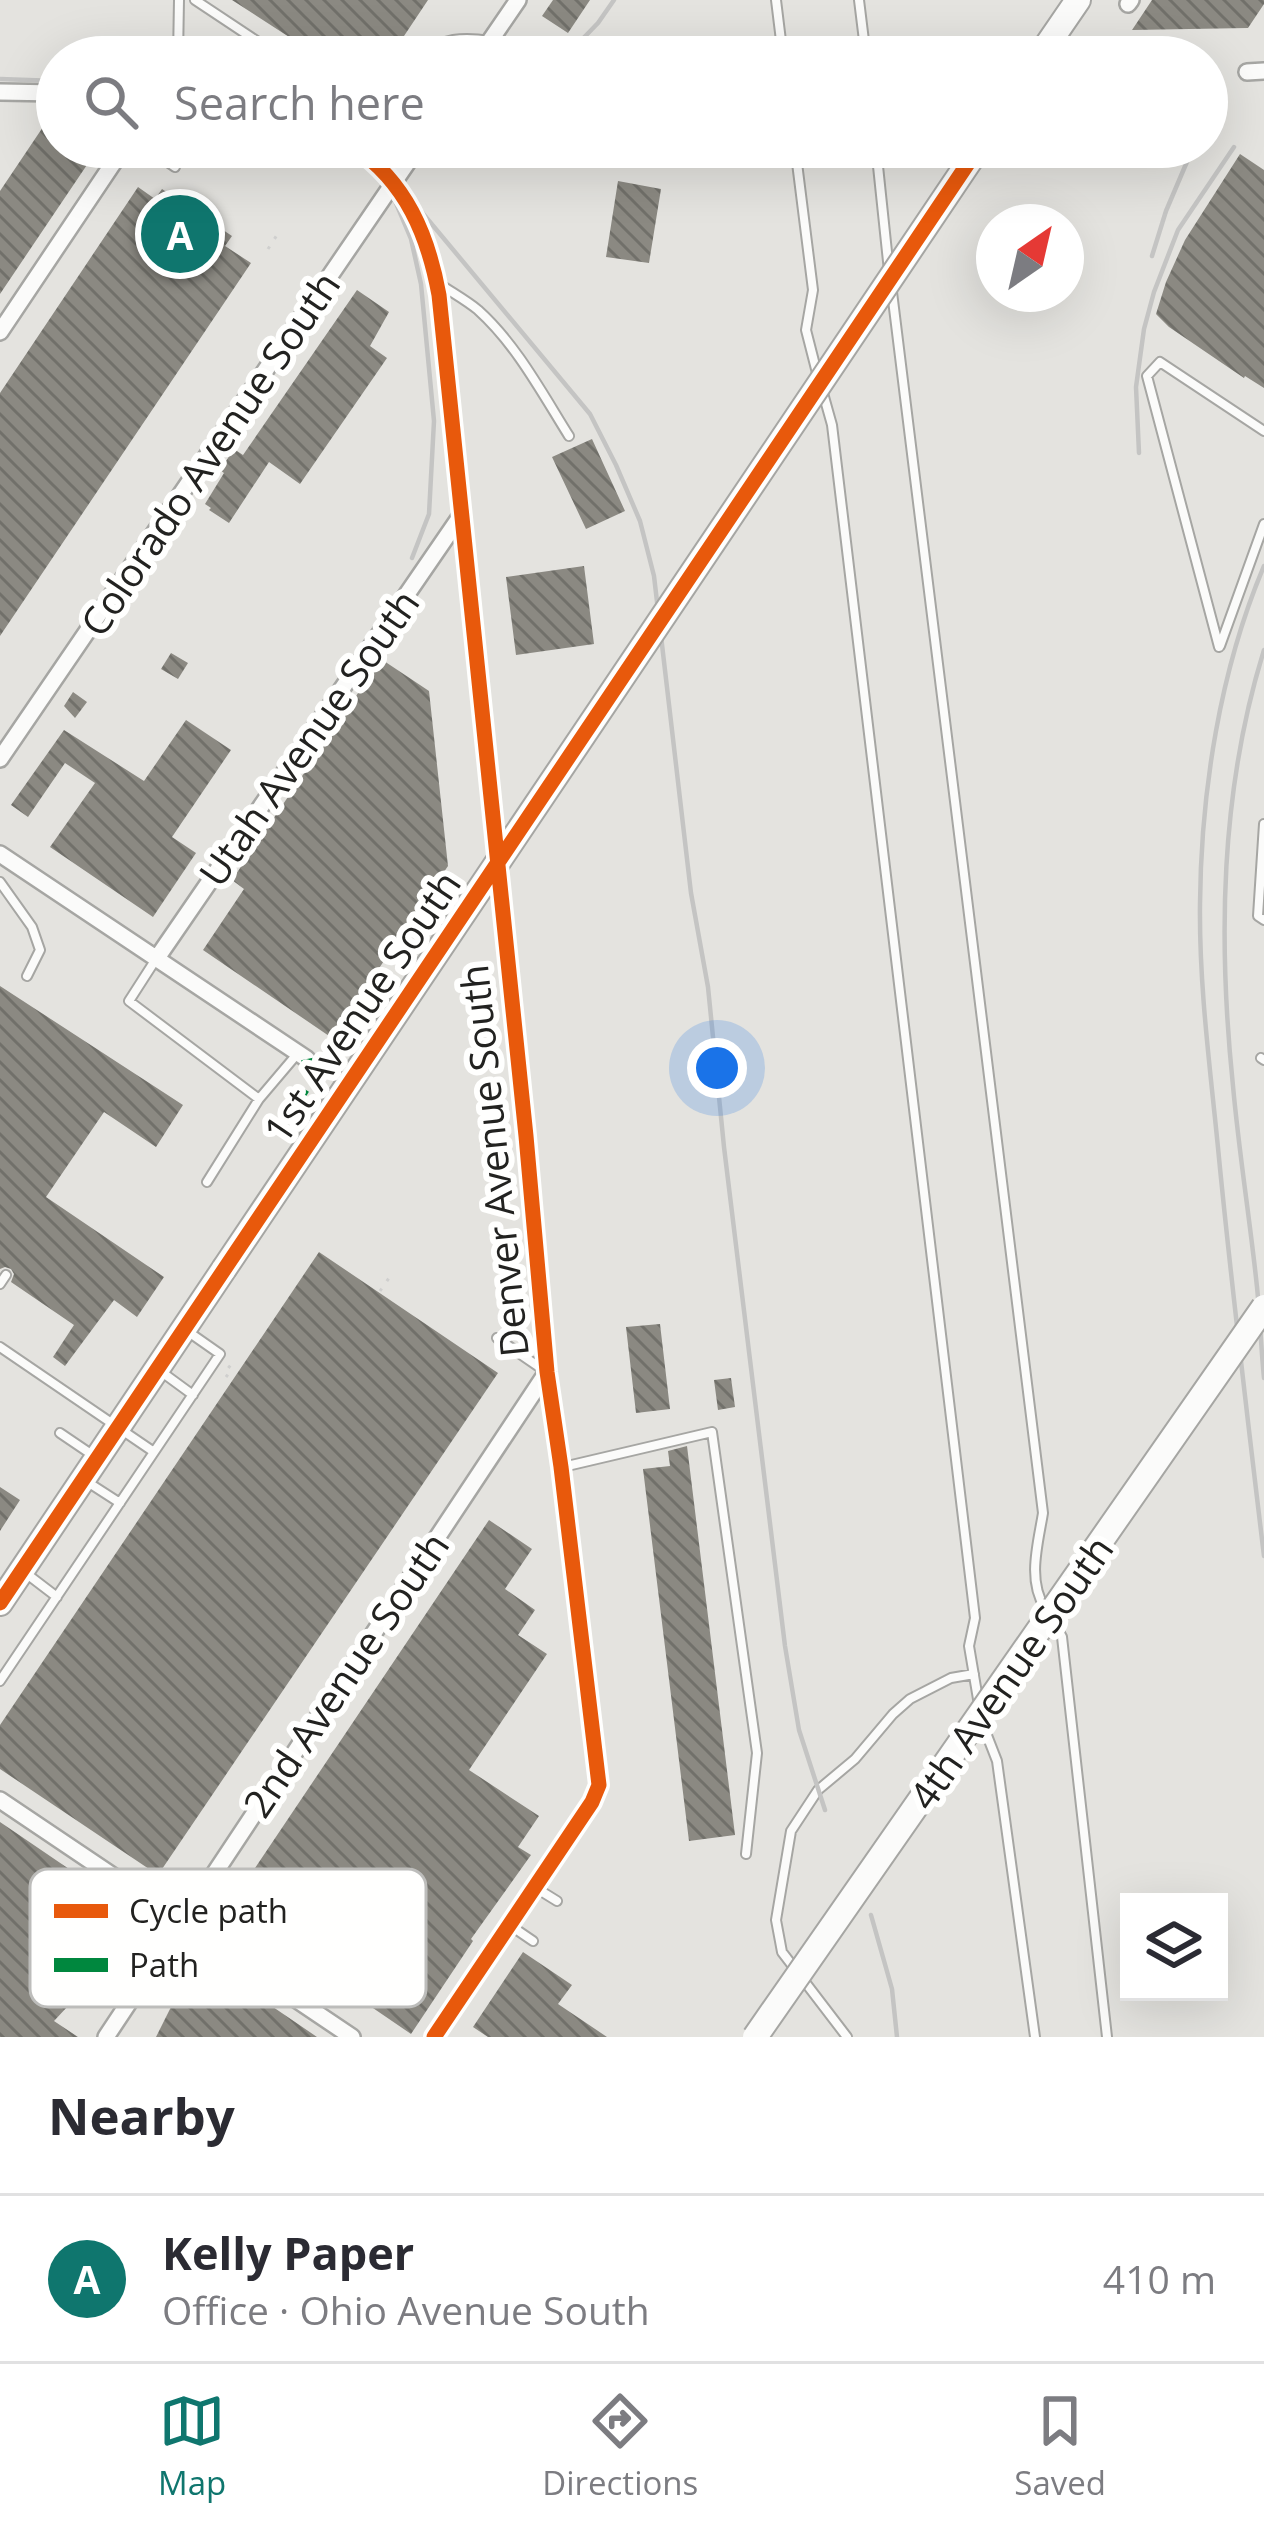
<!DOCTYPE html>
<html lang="en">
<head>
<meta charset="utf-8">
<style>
  :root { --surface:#fff; --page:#f7f7f7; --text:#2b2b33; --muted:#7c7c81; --line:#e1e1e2; --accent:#0f766e }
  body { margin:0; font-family:"Open Sans",sans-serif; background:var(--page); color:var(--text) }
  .controls { position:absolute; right:36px; bottom:36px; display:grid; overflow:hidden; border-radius:0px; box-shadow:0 12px 48px #0002 }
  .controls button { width:108px; height:108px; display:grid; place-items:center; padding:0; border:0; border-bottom:3px solid var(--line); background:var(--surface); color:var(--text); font:60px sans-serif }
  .compass { position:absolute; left:976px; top:204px; width:108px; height:108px; border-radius:50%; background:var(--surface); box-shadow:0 12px 48px #0002; rotate:34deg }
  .you { position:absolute; left:717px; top:1068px; width:42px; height:42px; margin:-30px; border:9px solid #fff; border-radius:50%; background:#1a73e8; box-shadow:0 0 0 18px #1a73e833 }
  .badge { display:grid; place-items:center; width:78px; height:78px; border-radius:50%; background:var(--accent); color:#fff; font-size:39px; font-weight:700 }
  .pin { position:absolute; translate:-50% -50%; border:6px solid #fff; box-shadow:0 3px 12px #0006 }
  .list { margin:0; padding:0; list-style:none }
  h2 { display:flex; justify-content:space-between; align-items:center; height:156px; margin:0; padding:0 48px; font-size:51px }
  h2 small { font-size:39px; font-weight:400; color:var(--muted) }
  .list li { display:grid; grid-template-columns:78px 1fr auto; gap:36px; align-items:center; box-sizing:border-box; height:168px; padding:0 48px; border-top:3px solid var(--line) }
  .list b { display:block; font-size:45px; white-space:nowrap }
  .list p { margin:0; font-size:39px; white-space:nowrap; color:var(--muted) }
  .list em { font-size:39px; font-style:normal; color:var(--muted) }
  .icon { flex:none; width:66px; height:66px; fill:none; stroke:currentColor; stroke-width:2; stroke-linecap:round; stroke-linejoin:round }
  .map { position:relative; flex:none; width:1264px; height:2037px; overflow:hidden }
  .search { position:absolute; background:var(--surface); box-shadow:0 12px 48px #0002; left:36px; right:36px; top:36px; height:132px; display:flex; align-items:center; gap:30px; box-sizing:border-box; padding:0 42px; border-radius:66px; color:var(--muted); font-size:45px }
  .sheet { height:324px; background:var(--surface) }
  nav { display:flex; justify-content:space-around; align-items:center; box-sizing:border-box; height:168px; border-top:3px solid var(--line); background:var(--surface); font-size:33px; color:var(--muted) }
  nav a { display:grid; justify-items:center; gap:6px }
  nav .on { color:var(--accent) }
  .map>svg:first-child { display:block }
  .building { fill:url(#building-back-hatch) }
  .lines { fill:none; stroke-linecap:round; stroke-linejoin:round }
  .service-casing { stroke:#a6a6a3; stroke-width:12 }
  .minor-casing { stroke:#a6a6a3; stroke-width:20 }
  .primary-casing { stroke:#a6a6a3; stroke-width:28 }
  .path { stroke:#cfcfce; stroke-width:3; stroke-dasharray:3 9; stroke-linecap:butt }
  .service { stroke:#fbfbfa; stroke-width:8 }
  .minor { stroke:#fbfbfa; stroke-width:15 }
  .primary { stroke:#fbfbfa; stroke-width:24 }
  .rail { stroke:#c4c4c3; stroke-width:4.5 }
  .primary-bridge-casing { stroke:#a6a6a3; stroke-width:28; stroke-linecap:butt }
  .primary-bridge { stroke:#fbfbfa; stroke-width:24 }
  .quiet { stroke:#00873e; stroke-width:12; stroke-dasharray:24 12; stroke-linecap:butt }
  .cycleway-casing { stroke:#fffffe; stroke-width:22 }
  .cycleway { stroke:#e8590c; stroke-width:15 }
  .labels { text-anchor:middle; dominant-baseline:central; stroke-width:12; stroke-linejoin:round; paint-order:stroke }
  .street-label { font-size:39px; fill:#222220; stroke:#fffffe }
  .key { fill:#fffffe; stroke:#bdbdbb; stroke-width:3 }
  .key-label { font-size:33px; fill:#222220 }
</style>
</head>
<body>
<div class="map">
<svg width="1264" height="2037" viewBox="0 0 1264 2037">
  <defs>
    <pattern id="building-back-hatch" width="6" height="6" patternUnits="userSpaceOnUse" patternTransform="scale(3)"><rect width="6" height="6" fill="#8b8982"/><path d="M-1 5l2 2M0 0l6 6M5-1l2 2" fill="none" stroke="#71706a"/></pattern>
  </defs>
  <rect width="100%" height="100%" fill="#e4e3df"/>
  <path class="building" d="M232,0h196l-38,57h-70z
    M553,0h37l-22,33 -26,-17z
    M1152,0h112v4l-16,24 -116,2z
    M57,126v21h42l-99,147v-103l43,-64z
    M1240,154l24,16v218l-19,-12 -1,2 -75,-51 -13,-13 10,-32 19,-42z
    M618,181l43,8 -12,74 -43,-6z
    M138,187l17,12 7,-10 70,47 -7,10 26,17 -251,373v-243z
    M357,290l32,22 -19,34 17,12 -87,126 -31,-22 -40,61 -20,-13 2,-2 -6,-4 19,-31 -4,-3 14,-21 9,6z
    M592,439l33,72 -39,18 -34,-72z
    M584,566l10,78 -78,11 -10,-78z
    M171,653l17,10 -10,16 -17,-10z
    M381,659l48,32 19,175 -116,172 -129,-88 41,-61 -12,-9z
    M73,692l14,10 -12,16 -11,-12z
    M186,720l45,30 -59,87 24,16 -43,64 -103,-70 45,-64 -30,-20 -37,54 -17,-12 53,-75 80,51z
    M0,986l183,119 -27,42 -52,-35 -58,85 118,80 -27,40 -23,-17 -49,66 -12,-9 21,-32 -63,-43 3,-8 -3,-5 -6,-2 -5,2z
    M319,1252l179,121 -340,502 -158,-106v-44z
    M660,1324l10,85 -34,4 -10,-86z
    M731,1378l4,29 -17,3 -4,-30z
    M687,1446l48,389 -46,6 -46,-372 27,-3 -2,-15z
    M0,1487l20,13 -20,31z
    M489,1520l43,29 -27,40 30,21 -17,25 29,19 -78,116 70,46 -21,31 13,8 -60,84 2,2 -62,93 -82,-56 -5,8 -102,-69z
    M0,1822l119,81 -18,26 23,17 -70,75 24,16h-78z
    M523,1952l49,33 -14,19 49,33h-119l-15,-10z
    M197,1955l120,82h-161z"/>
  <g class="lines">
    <g class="service-casing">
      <path id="service" d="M195,0l86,57
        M776,0l7,57
        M859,0l7,57
        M178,57l1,-57
        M422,57c18,-20 43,-20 68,-16
        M524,57l38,-10
        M146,147l29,20
        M795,147l18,143 -7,40 11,43
        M876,147l13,124
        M438,283c13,9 28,17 40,27 38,34 64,83 91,126
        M892,292l151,1221c-5,31 -16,67 2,95
        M823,393l9,32 143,1193 -6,28 10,59
        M1220,646l44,-122
        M1219,647l-72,-271 13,-14 104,69
        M1264,824l-6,92 6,4
        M0,882l32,45 8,23 -13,26
        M156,959l-27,42 130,98 39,-46
        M1261,1058l3,2
        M207,1182l52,-83
        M0,1284l6,-9
        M497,1338l48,33
        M0,1347l154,105
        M163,1373l30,22
        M60,1433l31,21
        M563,1467l149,-35 45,321 -11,101
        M89,1483l31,20
        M23,1571l34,26
        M1053,1621l9,16 45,400
        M0,1681l220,-327 -30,-21
        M981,1720l16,41 38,276
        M536,1888l21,13
        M511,1926l22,15
        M847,2037l-65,-85 -6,-32 15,-89 27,-41 37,-31 38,-45 17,-15 41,-21 23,-4"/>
    </g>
    <g class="minor-casing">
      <path id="minor" d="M1128,4l3,-4
        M479,57l39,-57
        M1247,72l17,-1
        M0,92l57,1
        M354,147c52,35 74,88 85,148l87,841 21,236 14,95 38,318 -7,17 -158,235
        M0,332l124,-185
        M0,759l418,-612
        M0,854l307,205
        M157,958l303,-441
        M0,1800l352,237
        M106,2037l441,-665"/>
    </g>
    <g class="primary-casing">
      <path id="primary" d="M1039,57l39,-57
        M0,1603l224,-334"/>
    </g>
    <path class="path" d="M268,249l9,-14
      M380,1291l9,-13
      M226,1377l6,-8 -5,-4"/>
    <use href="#service" class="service"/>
    <use href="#minor" class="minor"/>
    <use href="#primary" class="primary"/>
    <path class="rail" d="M565,57l33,-34 16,-23
      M0,79l57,2
      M352,147l42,35 21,22 175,210 26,51 24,56 14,55 37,317 17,94 16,160 61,499 14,84 26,80
      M390,189l21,50 10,45 13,137 -5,93 -17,44
      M1152,256l14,-45 23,-54
      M1139,453l-3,-66 8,-58 10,-37 24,-62 56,-83
      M1264,566c-44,104 -63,225 -64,338 -1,85 11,170 19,254 13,133 29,265 45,398
      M1264,650c-44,141 -46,291 -31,436 6,67 17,134 24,201 3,30 4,61 7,91
      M871,1915l21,74 5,48"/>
    <g class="primary-bridge-casing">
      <path id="primary-bridge" d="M224,1269l755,-1122
        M755,2037l509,-730"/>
    </g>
    <use href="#primary-bridge" class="primary-bridge"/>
    <path class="quiet" d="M301,1107l-6,-4 16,-26 -4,-18"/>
    <g class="cycleway-casing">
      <path id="cycleway" d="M354,147c52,35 74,88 85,148l87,841 21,236 14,95 38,318 -7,17 -158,235
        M0,1603l979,-1456"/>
    </g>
    <use href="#cycleway" class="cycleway"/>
  </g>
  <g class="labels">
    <g class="street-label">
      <text transform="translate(209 453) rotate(-56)">Colorado Avenue South</text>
      <text transform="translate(308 737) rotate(-55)">Utah Avenue South</text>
      <text transform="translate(361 1006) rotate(-56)">1st Avenue South</text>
      <text transform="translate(493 1161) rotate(-96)">Denver Avenue South</text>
      <text transform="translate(1010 1672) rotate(-55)">4th Avenue South</text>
      <text transform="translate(345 1674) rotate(-56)">2nd Avenue South</text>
    </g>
  </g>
  <rect x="30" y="1869" width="396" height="138" rx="18" class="key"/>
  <rect x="54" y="1904" width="54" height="14" fill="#e8590c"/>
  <rect x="54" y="1958" width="54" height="14" fill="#00873e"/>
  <g class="key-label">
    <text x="129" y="1923">Cycle path</text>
    <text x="129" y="1977">Path</text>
  </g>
</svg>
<div class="controls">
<button><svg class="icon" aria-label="layers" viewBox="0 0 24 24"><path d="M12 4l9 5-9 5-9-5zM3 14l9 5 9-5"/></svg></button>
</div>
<svg class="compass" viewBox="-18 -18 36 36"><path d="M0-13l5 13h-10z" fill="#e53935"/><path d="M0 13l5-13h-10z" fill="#7c7c81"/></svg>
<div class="you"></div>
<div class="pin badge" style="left:180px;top:234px">A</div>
<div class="search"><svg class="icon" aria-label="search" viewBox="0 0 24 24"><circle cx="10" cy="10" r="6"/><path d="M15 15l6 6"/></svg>Search here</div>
</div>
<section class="sheet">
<h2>Nearby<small></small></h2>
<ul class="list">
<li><span class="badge">A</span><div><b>Kelly Paper</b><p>Office · Ohio Avenue South</p></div><em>410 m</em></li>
</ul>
</section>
<nav>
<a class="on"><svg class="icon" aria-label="map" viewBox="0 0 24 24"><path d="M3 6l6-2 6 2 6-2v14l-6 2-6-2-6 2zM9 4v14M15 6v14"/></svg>Map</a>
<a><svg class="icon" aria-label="directions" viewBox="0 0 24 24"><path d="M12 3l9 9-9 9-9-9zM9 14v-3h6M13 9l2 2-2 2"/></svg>Directions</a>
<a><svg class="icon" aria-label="saved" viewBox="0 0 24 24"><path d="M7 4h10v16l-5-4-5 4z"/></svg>Saved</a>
</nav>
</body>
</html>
